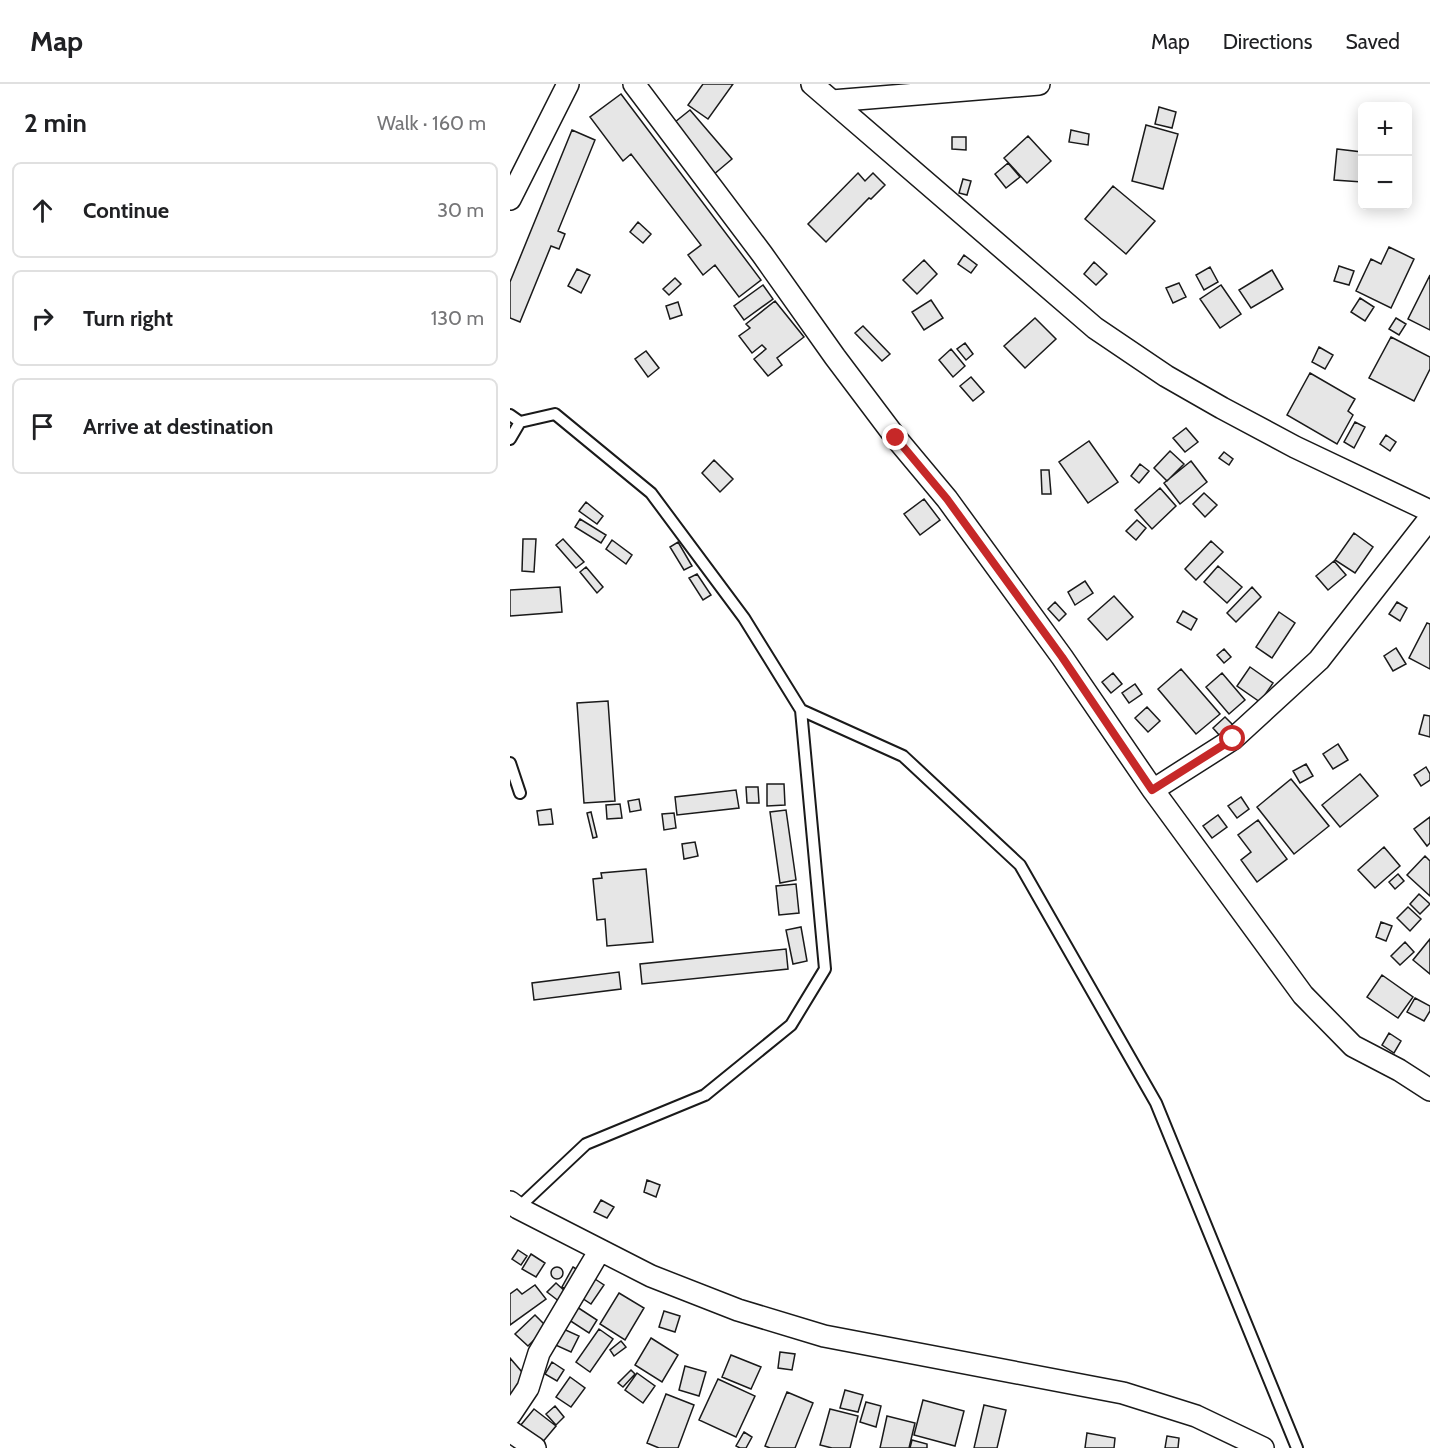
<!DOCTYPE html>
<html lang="en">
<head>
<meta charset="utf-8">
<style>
  :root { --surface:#fff; --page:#f6f6f6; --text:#202124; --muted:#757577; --line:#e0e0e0 }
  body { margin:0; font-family:Cabin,sans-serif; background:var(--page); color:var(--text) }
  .controls { position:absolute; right:18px; top:18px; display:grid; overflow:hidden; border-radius:9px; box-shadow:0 3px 15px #0003 }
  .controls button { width:54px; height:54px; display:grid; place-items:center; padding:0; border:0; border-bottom:2px solid var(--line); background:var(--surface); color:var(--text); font:30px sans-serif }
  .stop { position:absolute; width:18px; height:18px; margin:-14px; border:4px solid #c62828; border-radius:50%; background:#fff }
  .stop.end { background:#c62828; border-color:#fff; box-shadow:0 2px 6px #0008 }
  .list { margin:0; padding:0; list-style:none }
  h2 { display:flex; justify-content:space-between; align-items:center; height:78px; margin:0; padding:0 24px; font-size:26px }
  h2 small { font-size:20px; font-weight:400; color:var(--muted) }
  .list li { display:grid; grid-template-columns:39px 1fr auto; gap:18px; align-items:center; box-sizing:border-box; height:96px; margin:0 12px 12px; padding:0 12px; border:2px solid var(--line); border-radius:9px }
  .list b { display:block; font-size:22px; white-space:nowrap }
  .list em { font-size:20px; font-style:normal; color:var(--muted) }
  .icon { flex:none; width:33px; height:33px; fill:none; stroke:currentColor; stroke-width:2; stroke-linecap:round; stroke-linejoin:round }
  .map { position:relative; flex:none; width:920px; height:1364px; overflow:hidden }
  header { display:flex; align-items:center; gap:36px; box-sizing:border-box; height:84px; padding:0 30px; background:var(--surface); border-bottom:2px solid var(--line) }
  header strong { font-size:28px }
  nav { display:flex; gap:33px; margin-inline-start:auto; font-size:21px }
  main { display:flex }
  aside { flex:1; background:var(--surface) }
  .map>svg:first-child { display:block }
  .building { fill:#e6e6e6; stroke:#1a1a1a; stroke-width:1.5 }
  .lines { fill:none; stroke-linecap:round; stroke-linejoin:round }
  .service-casing { stroke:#1a1a1a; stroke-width:14 }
  .minor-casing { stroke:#1a1a1a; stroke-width:24 }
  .service { stroke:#fff; stroke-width:10 }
  .minor { stroke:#fff; stroke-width:21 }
  .route { stroke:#c62828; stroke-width:8 }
</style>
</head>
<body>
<header>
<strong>Map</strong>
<nav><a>Map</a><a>Directions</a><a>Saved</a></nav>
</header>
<main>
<aside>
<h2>2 min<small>Walk · 160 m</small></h2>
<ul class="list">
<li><svg class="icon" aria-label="ahead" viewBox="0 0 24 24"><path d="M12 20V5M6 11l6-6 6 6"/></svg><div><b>Continue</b></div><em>30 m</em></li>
<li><svg class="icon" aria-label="right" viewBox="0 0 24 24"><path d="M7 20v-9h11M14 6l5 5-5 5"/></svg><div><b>Turn right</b></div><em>130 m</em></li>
<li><svg class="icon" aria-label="arrive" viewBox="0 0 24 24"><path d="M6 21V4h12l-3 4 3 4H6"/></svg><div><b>Arrive at destination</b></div></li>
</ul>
</aside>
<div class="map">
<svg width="920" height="1364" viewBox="0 0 920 1364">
  <rect width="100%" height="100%" fill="#fff"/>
  <path class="building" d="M193,0h30l-25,35 -20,-14z
    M111,10l140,186 -22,17 -24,-32 -12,10 -15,-20 13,-10 -70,-91 -8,7 -33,-44z
    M649,23l17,5 -4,16 -17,-4z
    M180,26l42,49 -19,16 -43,-49z
    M636,41l32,9 -15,55 -31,-8z
    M62,46l23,10 -37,91 7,3 -6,15 -8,-3 -31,76 -10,-4v-36z
    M561,46l18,4 -1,11 -19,-3z
    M518,52l23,25 -24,22 -23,-25z
    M442,53h14v13l-14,-1z
    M827,65l25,3v30l-28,-2z
    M498,79l12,14 -14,11 -11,-14z
    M348,89l7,8 8,-8 12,12 -14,14 -2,-1 -43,44 -18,-18z
    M453,95l8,2 -4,14 -8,-2z
    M603,102l42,35 -29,33 -41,-35z
    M128,138l13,12 -8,9 -13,-11z
    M879,163l25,12 -23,49 -35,-17 15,-32 10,5z
    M454,171l13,10 -6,8 -13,-9z
    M414,176l13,14 -20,20 -14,-14z
    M584,178l13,12 -11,11 -12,-11z
    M829,182l15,5 -5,14 -15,-4z
    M700,183l8,15 -14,8 -8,-15z
    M67,185l13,6 -9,18 -13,-7z
    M762,186l11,19 -32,19 -12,-18z
    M920,191v55l-22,-11z
    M165,194l6,6 -12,11 -6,-6z
    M669,199l7,14 -13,6 -7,-15z
    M253,201l10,14 -29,21 -10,-14z
    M711,201l20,29 -21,14 -20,-29z
    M850,214l14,9 -9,14 -14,-9z
    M421,216l12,18 -19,12 -12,-18z
    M265,217l29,36 -27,21 5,7 -14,11 -14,-17 12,-10 -4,-4 -10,8 -13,-17 11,-8 -4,-4z
    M168,218l4,13 -12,4 -4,-13z
    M525,234l21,21 -31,29 -21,-22z
    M886,234l10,6 -7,11 -10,-6z
    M353,242l27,28 -8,7 -27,-28z
    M881,253l39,20v12l-16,32 -45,-23z
    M455,259l8,11 -7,6 -9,-11z
    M809,263l14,8 -8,14 -13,-7z
    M441,265l14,17 -12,11 -14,-17z
    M136,267l13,17 -11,9 -13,-18z
    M800,289l45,26 -7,12 5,4 -16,29 -50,-29z
    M461,293l13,15 -11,9 -13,-15z
    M845,338l10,5 -11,21 -10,-6z
    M676,344l12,14 -13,10 -12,-14z
    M876,351l10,7 -6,9 -10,-7z
    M579,357l29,41 -30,21 -29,-41z
    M660,367l14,13 -17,17 -13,-13z
    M714,368l9,7 -4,6 -10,-7z
    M204,376l19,19 -13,13 -18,-19z
    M681,377l16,21 -27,22 -16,-21z
    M630,380l9,7 -10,12 -8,-7z
    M531,386h8l2,24h-9z
    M650,404l16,18 -24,23 -17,-19z
    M694,409l13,12 -12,12 -12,-13z
    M414,415l16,21 -20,15 -16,-21z
    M76,418l17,14 -6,8 -18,-13z
    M70,435l26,16 -5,8 -26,-16z
    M627,436l9,8 -10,12 -10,-9z
    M844,449l19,14 -18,26 -20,-13z
    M13,455h13l-2,33 -12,-1z
    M53,455l21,23 -8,6 -20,-23z
    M102,456l20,15 -6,9 -20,-15z
    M701,457l12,11 -27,28 -11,-11z
    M168,458l14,24 -8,4 -14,-23z
    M824,477l12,14 -18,15 -12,-14z
    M708,482l24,21 -15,16 -23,-21z
    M76,483l17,20 -6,6 -17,-21z
    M187,490l14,21 -8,5 -14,-22z
    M575,497l8,12 -18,12 -7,-13z
    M50,503l2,25 -52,4v-26z
    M742,503l9,10 -25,25 -9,-9z
    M604,512l19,21 -26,23 -19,-21z
    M545,518l11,12 -7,7 -11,-12z
    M887,518l10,6 -7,13 -11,-7z
    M673,527l14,8 -6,11 -14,-8z
    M769,528l16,11 -23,35 -16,-11z
    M917,539l3,1v45l-21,-11z
    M886,564l10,16 -13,7 -9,-15z
    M714,565l7,8 -7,6 -7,-8z
    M740,583l23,16 -13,19 -23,-16z
    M671,585l39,45 -24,20 -38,-45z
    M603,589l9,11 -11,9 -9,-11z
    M712,589l23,27 -16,14 -23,-27z
    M625,600l7,10 -13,9 -7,-10z
    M98,617l7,100 -31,2 -7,-100z
    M637,623l13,14 -12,11 -13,-14z
    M914,631l6,1v21l-11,-3z
    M715,633l8,8 -13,11 -7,-8z
    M828,660l10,16 -15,9 -10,-15z
    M796,680l7,12 -13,7 -7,-12z
    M916,683l4,7v6l-9,6 -7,-11z
    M850,690l18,22 -38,31 -18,-22z
    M781,695l38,47 -35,28 -37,-47z
    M257,700h17l1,21 -18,1z
    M236,703h12l1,16h-12z
    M226,706l3,18 -62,7 -2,-18z
    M731,713l8,12 -12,9 -9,-12z
    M129,715l2,11 -11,2 -2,-11z
    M110,720l2,14 -15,1 -1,-14z
    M41,725l2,15 -14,1 -2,-14z
    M276,726l10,70 -16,3 -10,-71z
    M81,728l6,25 -4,1 -6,-25z
    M164,729l2,15 -12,2 -2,-16z
    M708,731l9,12 -15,11 -9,-12z
    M920,733v26l-3,3 -13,-17z
    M748,736l29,39 -30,23 -16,-22 10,-8 -13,-17z
    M185,758l3,14 -14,3 -2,-15z
    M874,763l16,19 -25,22 -17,-18z
    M915,772l5,5v35l-23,-21z
    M136,785l7,73 -46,4 -2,-27 -8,1 -4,-41 9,-1 -1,-5z
    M888,790l6,7 -9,8 -6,-7z
    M286,800l3,29 -20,2 -3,-29z
    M909,810l11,10 -10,10 -10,-10z
    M898,823l13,12 -11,12 -13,-13z
    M871,838l11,4 -6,15 -10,-4z
    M291,843l6,34 -14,3 -7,-34z
    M920,855v35l-17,-14z
    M895,858l9,10 -14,13 -9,-9z
    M276,865l2,20 -146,15 -2,-20z
    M109,888l2,17 -87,11 -2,-17z
    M872,891l31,22 -15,21 -31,-21z
    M905,914l15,8v5l-6,10 -17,-9z
    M879,949l12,8 -7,12 -12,-8z
    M137,1096l13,5 -4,12 -12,-5z
    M91,1116l13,7 -7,11 -13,-6z
    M8,1166l9,6 -6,9 -9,-6z
    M21,1170l14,9 -9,14 -14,-8z
    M41 1189a6 6 0 1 1 12 0a6 6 0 1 1-12 0Z
    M63,1183l10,6 -11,19 -10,-5z
    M85,1195l9,6 -13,19 -9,-6z
    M46,1199l11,10 -7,9 -13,-10z
    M25,1201l11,14 -36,26v-31l7,-5 5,5z
    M109,1209l25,15 -19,32 -25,-16z
    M67,1223l20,13 -8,13 -20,-13z
    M154,1227l16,5 -5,16 -16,-5z
    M25,1231l12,12 -19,19 -13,-12z
    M49,1243l20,9 -8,16 -20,-9z
    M89,1245l14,10 -23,33 -14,-10z
    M141,1254l27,17 -16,27 -27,-17z
    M111,1257l5,6 -12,9 -4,-6z
    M270,1268l15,2 -3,16 -14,-2z
    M221,1271l30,12 -10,22 -29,-12z
    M0,1274l18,21 -18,16z
    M42,1278l12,8 -7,11 -12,-7z
    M175,1282l21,6 -7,24 -20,-6z
    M121,1286l4,4 -12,13 -5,-4z
    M127,1289l18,13 -12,17 -18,-13z
    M60,1293l15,11 -14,19 -15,-10z
    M208,1295l37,17 -19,41 -37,-17z
    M335,1306l18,5 -5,17 -18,-4z
    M277,1308l26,11 -18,45h-25l-5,-2z
    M156,1310l28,11 -16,43h-19l-12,-5z
    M413,1316l41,11 -9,35 -41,-11z
    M356,1318l15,4 -5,21 -16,-5z
    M474,1321l22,5 -9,38h-23z
    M45,1322l9,11 -8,8 -10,-11z
    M24,1325l22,17 -15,18 -21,-18z
    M320,1325l28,7 -8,32h-18l-12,-3z
    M377,1332l28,7 -6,25h-29z
    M234,1348l8,5 -6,11h-6l-4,-2z
    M577,1349l28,5 -1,10h-29z
    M657,1352l12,2 -1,10h-13z
    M402,1356l15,4v4h-17z"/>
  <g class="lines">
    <g class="service-casing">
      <path id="service" d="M0,331l10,7 35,-8 96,79 93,125 57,92 24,259 -34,56 -86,70 -119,49 -68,64
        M0,355l10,-17
        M291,626l102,46 117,109 136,238 141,345
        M0,679l10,30"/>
    </g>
    <g class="minor-casing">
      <path id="minor" d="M124,0l128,170 73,103 61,81 51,61 115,158 91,133 150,205 50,51 46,24 31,20
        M302,0l283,244 71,48 56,32 73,39 135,64
        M322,17l207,-17
        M0,115l58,-115
        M643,706l80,-51 86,-79 111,-142
        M0,1118l8,6 133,68 87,34 86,26 299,57 73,23 67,32
        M0,1331l18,-27 11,-35 61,-103
        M0,1347l25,17"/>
    </g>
    <use href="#service" class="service"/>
    <use href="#minor" class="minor"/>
  </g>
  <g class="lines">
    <path class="route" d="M386,354l51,61 115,158 90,133 81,-51"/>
  </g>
</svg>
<div class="controls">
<button>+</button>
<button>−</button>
</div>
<div class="stop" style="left:723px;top:655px"></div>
<div class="stop end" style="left:386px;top:354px"></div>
</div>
</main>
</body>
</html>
